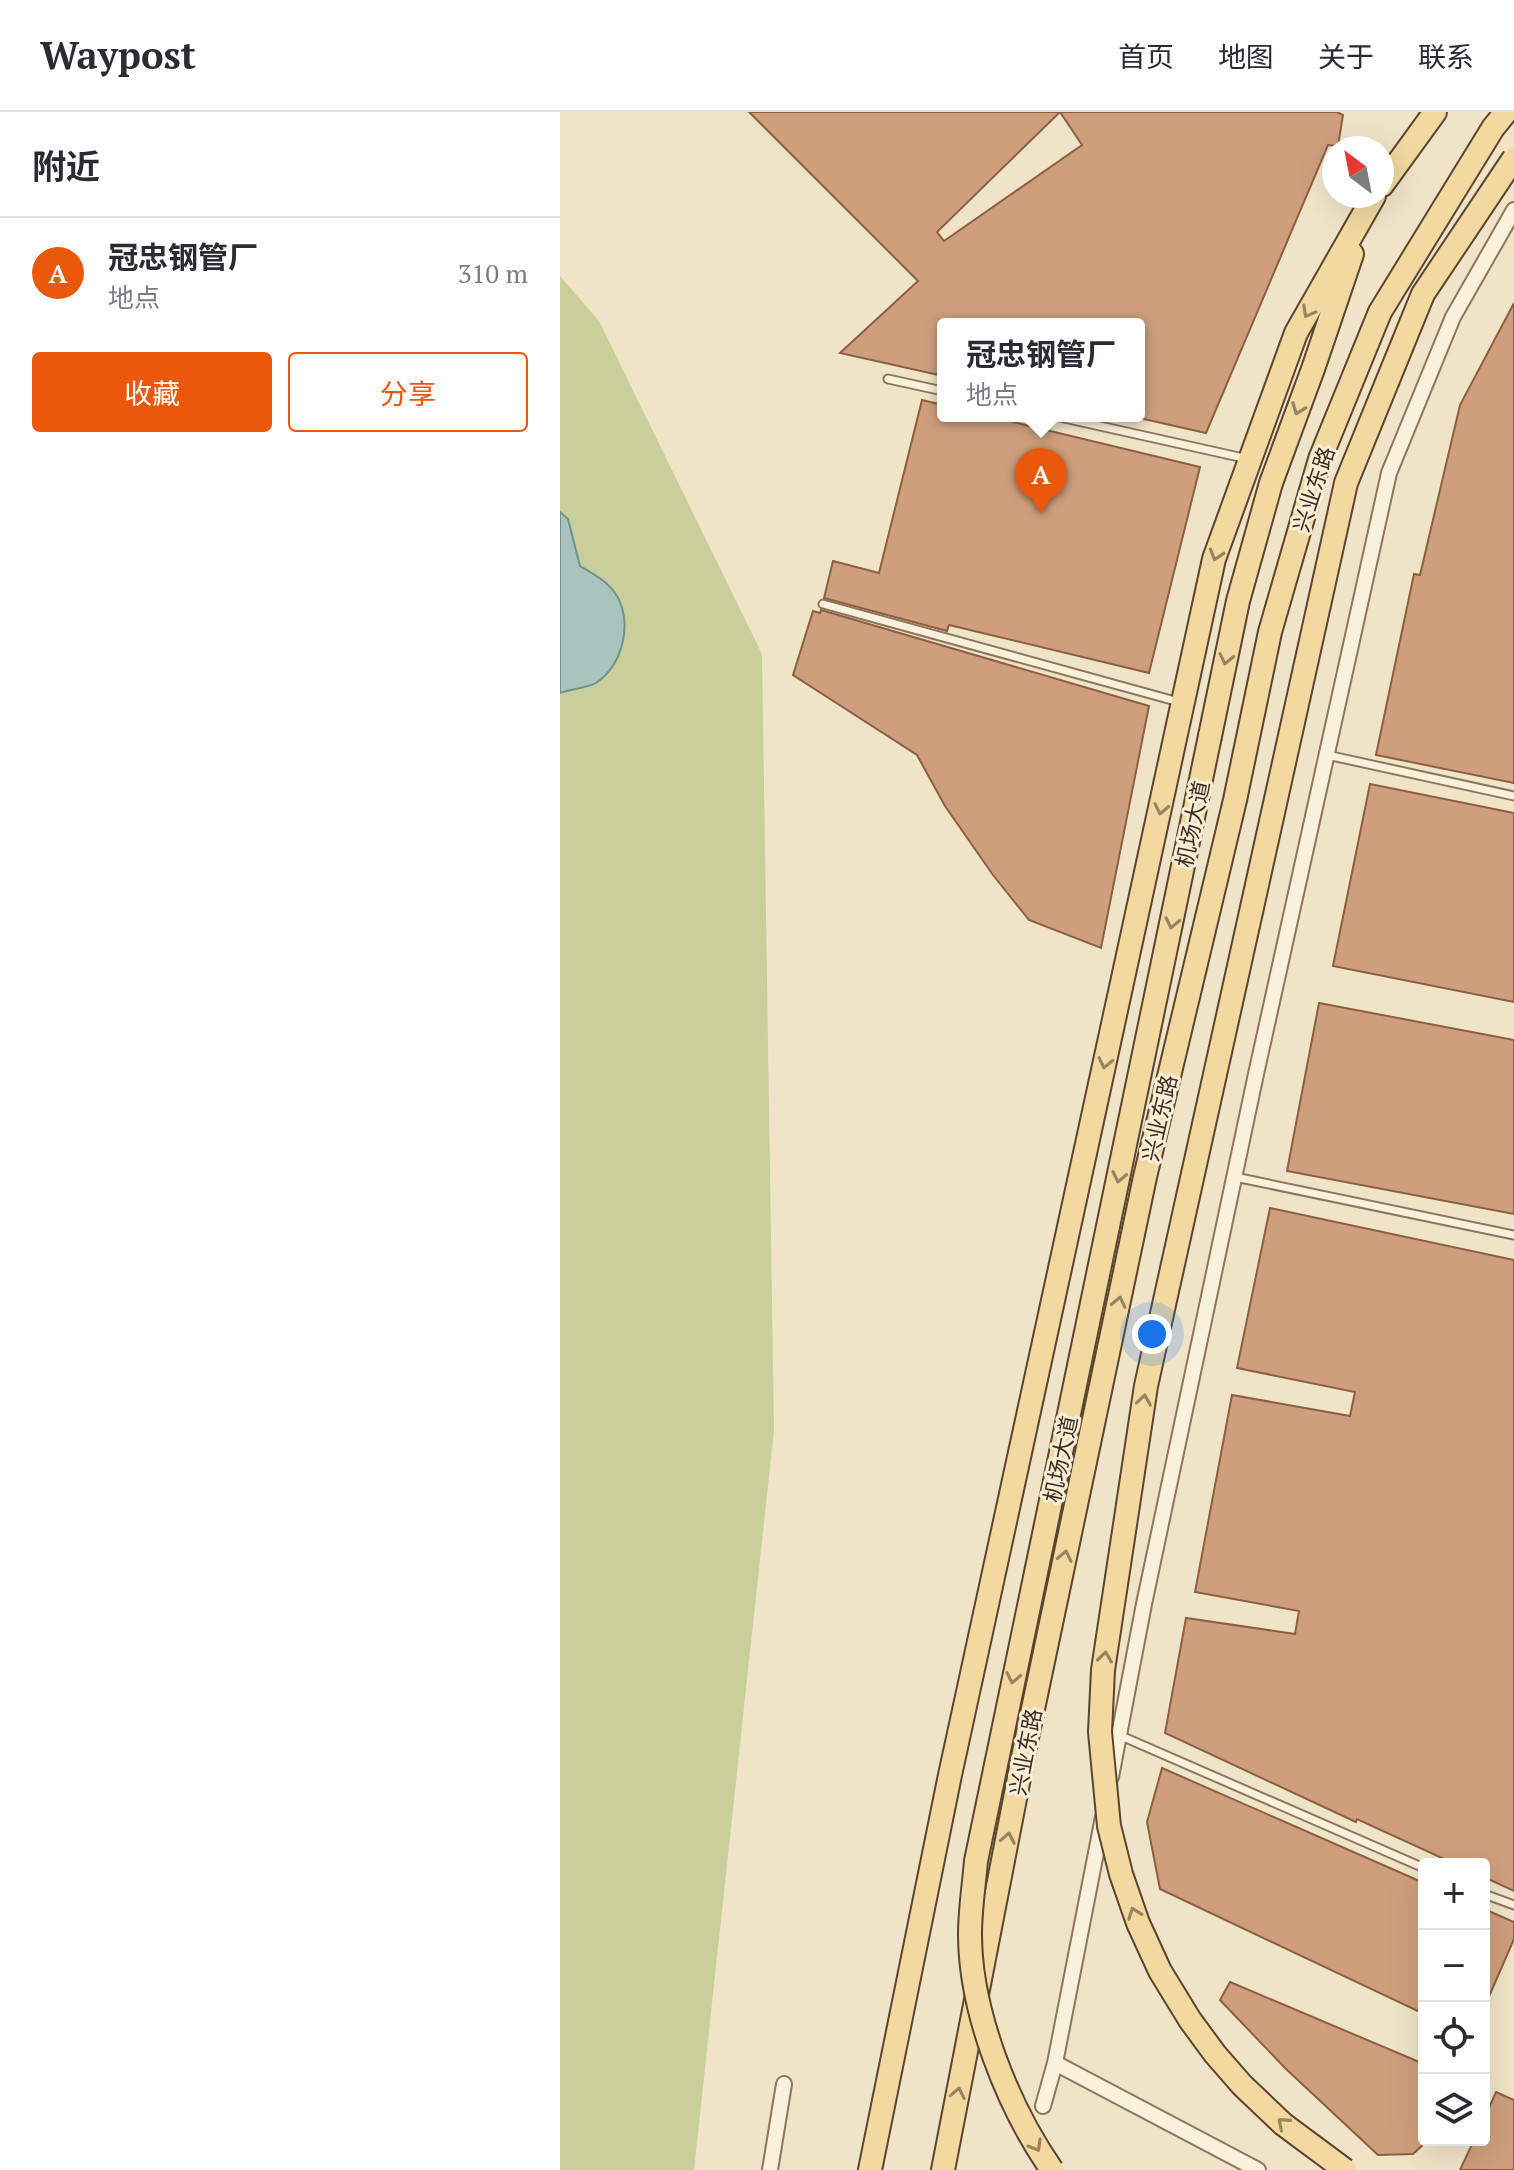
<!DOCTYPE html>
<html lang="zh">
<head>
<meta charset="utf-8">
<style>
  :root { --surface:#fff; --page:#f2f2f3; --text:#2b2b33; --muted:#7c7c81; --line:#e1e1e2; --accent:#ea580c }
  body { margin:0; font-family:"PT Serif","Noto Sans SC",serif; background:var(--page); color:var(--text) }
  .controls { position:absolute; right:24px; bottom:24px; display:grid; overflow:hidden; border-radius:8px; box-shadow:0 8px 32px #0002 }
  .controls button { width:72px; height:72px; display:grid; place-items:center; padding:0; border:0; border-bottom:2px solid var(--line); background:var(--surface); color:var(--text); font:40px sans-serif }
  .compass { position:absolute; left:762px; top:24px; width:72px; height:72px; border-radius:50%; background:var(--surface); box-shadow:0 8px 32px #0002; rotate:328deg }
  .you { position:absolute; left:592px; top:1222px; width:28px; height:28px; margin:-20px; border:6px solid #fff; border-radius:50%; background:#1a73e8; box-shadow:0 0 0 12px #1a73e833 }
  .badge { display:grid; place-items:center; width:52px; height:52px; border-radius:50%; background:var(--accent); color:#fff; font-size:26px; font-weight:700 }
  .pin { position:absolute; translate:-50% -66px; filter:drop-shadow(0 2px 4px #0008) }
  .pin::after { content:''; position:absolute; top:42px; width:28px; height:24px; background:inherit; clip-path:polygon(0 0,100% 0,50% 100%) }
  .popup { position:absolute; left:377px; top:206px; width:208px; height:104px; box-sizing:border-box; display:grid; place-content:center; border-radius:8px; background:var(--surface); filter:drop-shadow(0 2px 6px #0005); font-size:26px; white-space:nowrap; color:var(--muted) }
  .popup b { font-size:30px; color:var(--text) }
  .popup::after { content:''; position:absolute; left:50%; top:100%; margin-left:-16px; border:16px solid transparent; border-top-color:var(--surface) }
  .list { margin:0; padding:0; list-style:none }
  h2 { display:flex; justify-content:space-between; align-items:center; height:104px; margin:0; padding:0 32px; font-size:34px }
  h2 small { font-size:26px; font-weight:400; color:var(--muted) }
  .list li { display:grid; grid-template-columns:52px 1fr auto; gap:24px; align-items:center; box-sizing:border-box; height:112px; padding:0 32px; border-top:2px solid var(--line) }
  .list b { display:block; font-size:30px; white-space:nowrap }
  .list p { margin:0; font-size:26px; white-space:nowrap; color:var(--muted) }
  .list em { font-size:26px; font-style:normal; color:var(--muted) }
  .actions { display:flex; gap:16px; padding:24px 32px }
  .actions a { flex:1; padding:18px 0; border:2px solid var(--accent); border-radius:8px; text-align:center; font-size:28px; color:var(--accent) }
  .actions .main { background:var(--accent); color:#fff }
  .icon { flex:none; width:44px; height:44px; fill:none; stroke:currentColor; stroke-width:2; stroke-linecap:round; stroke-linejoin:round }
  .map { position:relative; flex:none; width:954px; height:2058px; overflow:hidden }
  header { display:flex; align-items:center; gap:48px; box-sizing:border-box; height:112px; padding:0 40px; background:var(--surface); border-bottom:2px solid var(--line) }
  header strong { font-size:38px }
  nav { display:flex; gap:44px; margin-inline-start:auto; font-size:28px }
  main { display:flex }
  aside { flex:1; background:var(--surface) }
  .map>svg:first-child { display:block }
  .green { fill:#c9cf9b }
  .water { fill:#a9c4bc; stroke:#6f938a; stroke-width:2 }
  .building { fill:#cf9f7d; stroke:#8d5f41; stroke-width:2; fill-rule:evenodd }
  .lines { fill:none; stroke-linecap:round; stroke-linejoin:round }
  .service-casing { stroke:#8d765c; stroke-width:11 }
  .minor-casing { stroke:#8d765c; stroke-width:18 }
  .primary-casing { stroke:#5b4430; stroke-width:26 }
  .service { stroke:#faf1dc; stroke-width:7 }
  .minor { stroke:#faf1dc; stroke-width:14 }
  .primary { stroke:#f3d9a0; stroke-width:22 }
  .primary-bridge-casing { stroke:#5b4430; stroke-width:26; stroke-linecap:butt }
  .primary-bridge { stroke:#f3d9a0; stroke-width:22 }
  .oneway { stroke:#988460 }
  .labels { text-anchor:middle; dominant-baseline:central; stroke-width:6; stroke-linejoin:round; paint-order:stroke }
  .street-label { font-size:22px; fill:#3d2e20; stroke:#f7eed8 }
</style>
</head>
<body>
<header>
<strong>Waypost</strong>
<nav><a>首页</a><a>地图</a><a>关于</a><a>联系</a></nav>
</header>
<main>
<aside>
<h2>附近<small></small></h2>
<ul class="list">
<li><span class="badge">A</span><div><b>冠忠钢管厂</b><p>地点</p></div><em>310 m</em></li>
</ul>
<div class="actions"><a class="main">收藏</a><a>分享</a></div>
</aside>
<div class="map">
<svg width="954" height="2058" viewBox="0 0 954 2058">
  <rect width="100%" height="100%" fill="#f0e4c8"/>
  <path class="green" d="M0,164l39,45 163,333 12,776 -80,740h-134z"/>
  <path class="water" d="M0,400l8,7 12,47c12,7 27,15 35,27 19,27 8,73 -19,90 -9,5 -25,6 -36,10z"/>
  <path class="building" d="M189,0h588l6,3 -5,31 -10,-1 -122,288 -67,-15v-94h-196v52l-103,-23 78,-72zM500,0l22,33 -138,96 -7,-9z
    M954,191v480l-138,-28 38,-181 6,1 40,-170z
    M362,288l21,5v11h45l212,51 -51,206 -200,-48 -2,6 -123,-33 9,-37 46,12z
    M261,498l328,96 -48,242 -72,-28 -36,-45 -48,-69 -28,-51 -124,-80 20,-64 7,2z
    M810,672l144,29v189l-181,-36z
    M759,891l195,37v174l-227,-43z
    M710,1096l244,52v631l-30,-14v-13h-29l-98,-45 -1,3 -191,-89 21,-115 109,16 4,-23 -104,-19 37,-197 118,21 5,-24 -118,-24z
    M602,1656l262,115v131l-264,-125 -13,-67z
    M924,1797l30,13v17l-30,69z
    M670,1870l194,82v80l-11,10 -35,1 -93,-87 -65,-68z
    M936,1980l18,8v70h-54l14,-30h10v-21z"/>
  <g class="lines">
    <g class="service-casing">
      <path id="service" d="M328,267l55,12
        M495,304l193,43
        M263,492l356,98
        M767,643l187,41
        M675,1065l279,58
        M559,1623l305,133
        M924,1782l30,11"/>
    </g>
    <g class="minor-casing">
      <path id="minor" d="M551,1665l33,-173 112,-530 133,-601 64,-156 61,-107
        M495,1951l203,107
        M483,1994l12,-43 48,-246
        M210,2058l14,-86"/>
    </g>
    <g class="primary-casing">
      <path id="primary" d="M822,73l53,-73
        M650,624l28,-135 33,-118 42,-114 39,-115
        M310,2058l80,-395 264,-1216 82,-226 78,-137
        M383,2058l82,-423 120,-570 90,-377 35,-168 50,-173 60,-147 113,-184 13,-16"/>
    </g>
    <use href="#service" class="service"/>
    <use href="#minor" class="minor"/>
    <use href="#primary" class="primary"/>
    <g class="primary-bridge-casing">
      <path id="primary-bridge" d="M492,2058c-44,-63 -82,-158 -82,-236 0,-24 4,-49 6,-73l234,-1125
        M785,2058l-62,-46 -41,-39 -27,-31 -25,-34 -30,-49 -22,-48 -17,-49 -12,-48 -9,-94 3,-62 43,-284 200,-903 77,-189 91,-136"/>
    </g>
    <use href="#primary-bridge" class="primary-bridge"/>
  </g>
  <defs><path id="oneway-chevron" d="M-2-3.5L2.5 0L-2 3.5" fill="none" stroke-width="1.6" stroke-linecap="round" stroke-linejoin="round" transform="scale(2)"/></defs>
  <g class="oneway">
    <use href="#oneway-chevron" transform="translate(748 200) rotate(119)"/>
    <use href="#oneway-chevron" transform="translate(738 297) rotate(111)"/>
    <use href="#oneway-chevron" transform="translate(656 443) rotate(107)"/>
    <use href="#oneway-chevron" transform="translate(666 547) rotate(102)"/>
    <use href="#oneway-chevron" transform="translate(601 697) rotate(102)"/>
    <use href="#oneway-chevron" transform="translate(612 811) rotate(102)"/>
    <use href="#oneway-chevron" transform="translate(545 951) rotate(102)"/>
    <use href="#oneway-chevron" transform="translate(559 1065) rotate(102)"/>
    <use href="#oneway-chevron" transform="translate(559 1190) rotate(-78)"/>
    <use href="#oneway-chevron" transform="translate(584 1288) rotate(-81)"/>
    <use href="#oneway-chevron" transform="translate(505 1444) rotate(-78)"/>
    <use href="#oneway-chevron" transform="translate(545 1545) rotate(-82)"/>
    <use href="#oneway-chevron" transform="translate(453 1566) rotate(102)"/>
    <use href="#oneway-chevron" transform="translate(448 1726) rotate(-79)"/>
    <use href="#oneway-chevron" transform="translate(574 1801) rotate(-110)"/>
    <use href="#oneway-chevron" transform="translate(398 1981) rotate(-79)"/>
    <use href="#oneway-chevron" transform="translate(723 2011) rotate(-139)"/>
    <use href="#oneway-chevron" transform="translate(476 2034) rotate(60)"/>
  </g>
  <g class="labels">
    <g class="street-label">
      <text transform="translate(753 377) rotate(-72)">兴业东路</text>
      <text transform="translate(632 712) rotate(-78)">机场大道</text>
      <text transform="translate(599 1006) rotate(-77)">兴业东路</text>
      <text transform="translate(500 1347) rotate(-78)">机场大道</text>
      <text transform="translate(465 1640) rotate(-79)">兴业东路</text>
    </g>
  </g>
</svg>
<div class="controls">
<button>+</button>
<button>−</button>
<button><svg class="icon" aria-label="locate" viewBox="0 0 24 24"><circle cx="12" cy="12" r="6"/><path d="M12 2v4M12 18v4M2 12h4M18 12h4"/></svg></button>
<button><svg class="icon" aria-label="layers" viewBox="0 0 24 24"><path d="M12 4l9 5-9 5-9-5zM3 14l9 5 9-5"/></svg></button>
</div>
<svg class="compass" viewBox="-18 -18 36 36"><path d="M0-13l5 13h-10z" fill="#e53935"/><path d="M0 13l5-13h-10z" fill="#7c7c81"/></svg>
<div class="you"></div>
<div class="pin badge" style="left:481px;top:402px">A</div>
<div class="popup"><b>冠忠钢管厂</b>地点</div>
</div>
</main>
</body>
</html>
